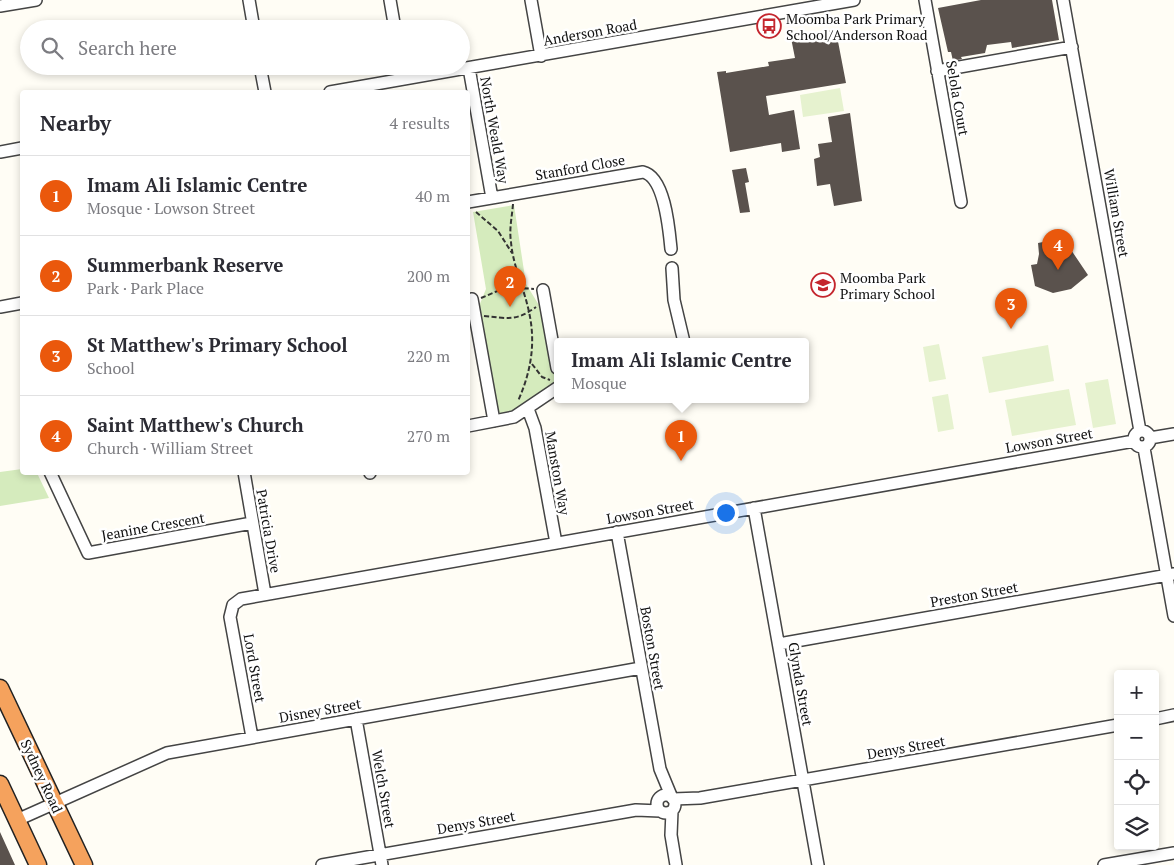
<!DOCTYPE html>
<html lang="en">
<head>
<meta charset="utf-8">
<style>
  :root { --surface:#fff; --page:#f7f7f7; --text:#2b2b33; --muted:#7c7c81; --line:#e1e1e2; --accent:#ea580c }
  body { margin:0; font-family:"PT Serif",serif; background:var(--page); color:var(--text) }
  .controls { position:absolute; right:15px; bottom:15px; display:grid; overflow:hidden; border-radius:5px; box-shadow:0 2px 8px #0003 }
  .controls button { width:45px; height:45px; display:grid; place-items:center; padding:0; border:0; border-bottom:1px solid var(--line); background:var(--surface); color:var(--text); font:25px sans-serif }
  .you { position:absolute; left:725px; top:512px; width:18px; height:18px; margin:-12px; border:4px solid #fff; border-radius:50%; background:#1a73e8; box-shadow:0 0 0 8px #1a73e833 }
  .badge { display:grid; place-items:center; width:32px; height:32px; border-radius:50%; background:var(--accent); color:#fff; font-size:16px; font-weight:700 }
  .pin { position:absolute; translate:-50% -41px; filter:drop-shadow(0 1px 2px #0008) }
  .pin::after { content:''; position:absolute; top:26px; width:18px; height:15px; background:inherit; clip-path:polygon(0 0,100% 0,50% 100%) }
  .popup { position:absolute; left:554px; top:338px; width:255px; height:65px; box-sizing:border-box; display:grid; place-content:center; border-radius:5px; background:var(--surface); filter:drop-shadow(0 1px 4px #0005); font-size:16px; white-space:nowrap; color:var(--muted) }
  .popup b { font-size:19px; color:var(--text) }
  .popup::after { content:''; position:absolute; left:50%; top:100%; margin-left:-10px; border:10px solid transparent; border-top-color:var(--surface) }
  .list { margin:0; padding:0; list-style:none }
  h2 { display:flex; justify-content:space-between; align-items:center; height:65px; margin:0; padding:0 20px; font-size:21px }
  h2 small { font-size:16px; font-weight:400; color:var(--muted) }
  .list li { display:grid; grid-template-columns:32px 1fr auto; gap:15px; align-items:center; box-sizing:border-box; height:80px; padding:0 20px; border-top:1px solid var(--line) }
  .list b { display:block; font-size:19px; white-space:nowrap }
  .list p { margin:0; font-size:16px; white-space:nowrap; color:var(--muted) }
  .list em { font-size:16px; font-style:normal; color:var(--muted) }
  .icon { flex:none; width:28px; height:28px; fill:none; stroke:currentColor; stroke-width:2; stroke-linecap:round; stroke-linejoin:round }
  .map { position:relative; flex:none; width:1174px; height:865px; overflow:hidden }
  .search { position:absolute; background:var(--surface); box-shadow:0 2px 8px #0003; left:20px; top:20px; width:450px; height:55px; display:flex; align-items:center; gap:12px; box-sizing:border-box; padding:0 18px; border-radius:28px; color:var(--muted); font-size:19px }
  .panel { position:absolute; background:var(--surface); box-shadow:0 2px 8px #0003; left:20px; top:90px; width:450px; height:385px; border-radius:5px }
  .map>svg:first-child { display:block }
  .green { fill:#d5ebbd }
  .pitch { fill:#e6f2cf }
  .building { fill:#5a524d }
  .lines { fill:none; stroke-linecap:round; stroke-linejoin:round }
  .minor-casing { stroke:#444; stroke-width:14 }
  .highway-casing { stroke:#222; stroke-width:19 }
  .path { stroke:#333; stroke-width:2; stroke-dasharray:5 2.5; stroke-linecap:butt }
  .minor { stroke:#fff; stroke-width:11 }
  .highway { stroke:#f5a25d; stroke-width:16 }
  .labels { text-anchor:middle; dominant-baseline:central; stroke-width:5; stroke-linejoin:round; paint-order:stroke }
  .poi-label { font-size:14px; fill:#111; stroke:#fff; text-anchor:start }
  .street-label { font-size:14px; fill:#111; stroke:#fff }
</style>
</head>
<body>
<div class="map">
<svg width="1174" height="865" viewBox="0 0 1174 865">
  <rect width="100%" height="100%" fill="#fffdf5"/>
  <path class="green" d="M514,205l12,79 16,26 11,56 4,10 -2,9c-15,11 -38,35 -57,27l-21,-101 9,-22 -13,-77z
    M22,469v3l15,1 12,25 -49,8v-34z"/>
  <path class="pitch" d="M840,88l4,23 -41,6 -3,-22z
    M939,344l7,35 -17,3 -6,-35z
    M1048,345l6,36 -65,12 -7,-36z
    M1108,379l8,45 -23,4 -8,-45z
    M1069,389l7,36 -64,11 -7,-36z
    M948,394l6,35 -16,3 -6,-35z"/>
  <path class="building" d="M981,0h71l7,40 -47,8 -1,-6 -24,3 -2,8 -24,4 1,2 -9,2 -2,-9h-3l-10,-44z
    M829,30l1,2 6,-1 10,52 -80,13 3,19 25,-5 6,39 -18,3 -1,-9 -51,9 -13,-80 9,-1v2l43,-7 -1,-4 27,-4 -4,-20z
    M850,113l12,88 -28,5 -4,-22 -13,2 -3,-27 6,-2 -2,-13 14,-2 -4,-25z
    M746,168l3,14 -4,1 5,29 -10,1 -8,-43z
    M1063,238l25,37 -17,14 -18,4 -18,-7 -4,-21 6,-1 2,-10 -1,-11z
    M0,832l15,33h-15z"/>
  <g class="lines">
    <g class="minor-casing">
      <path id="minor" d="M249,0l5,29
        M390,0l5,29
        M531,0l10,56
        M925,0l36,202
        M1063,0l77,431
        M0,6l36,-6
        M260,66l5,26
        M402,66l2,13
        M469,68l23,130
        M937,71l135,-24
        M330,92l524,-92
        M0,152l22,-4
        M468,202l175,-30c22,5 26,57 28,77
        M672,268l2,32 10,42
        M543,290l14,78
        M472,299l22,122
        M0,307l22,-4
        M528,409l7,19 21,115
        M468,426l46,-9 43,-29
        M1134 439a8 8 0 1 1 16 0a8 8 0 1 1-16 0Z
        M1150,438l24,-4
        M1144,448l30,168
        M50,472l38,81 164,-30
        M244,472l21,122
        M370,472v1
        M754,508l64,357
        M617,532l43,237 12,29
        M779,644l395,-70
        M356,719l26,146
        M1155,719l19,-4
        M252,737l-22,-120 3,-12 8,-6 893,-158
        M657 804a9 9 0 1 1 18 0a9 9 0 1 1-18 0Z
        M673,799l27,-1 418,-73
        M672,811l-1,24 5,30
        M17,820l150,-67 474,-85
        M322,865l314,-55 24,1
        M1104,865l70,-12"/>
    </g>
    <g class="highway-casing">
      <path id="highway" d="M0,688l84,177
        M0,784l38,81"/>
    </g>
    <path class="path" d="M513,204c-1,13 -4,25 -2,38 2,24 13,46 18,70 7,31 2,60 -11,89
      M476,212l22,19 14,22
      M481,298l26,-11 27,2
      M484,316c24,2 31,6 52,-9
      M532,364l10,13 8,3"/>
    <use href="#minor" class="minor"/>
    <use href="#highway" class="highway"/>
  </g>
  <defs>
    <g id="bus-ring" transform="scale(1.25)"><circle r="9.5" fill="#fff" stroke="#c4262e" stroke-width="1.5"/><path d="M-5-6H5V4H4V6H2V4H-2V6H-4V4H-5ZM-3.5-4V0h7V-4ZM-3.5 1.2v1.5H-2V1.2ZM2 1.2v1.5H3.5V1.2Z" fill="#c4262e"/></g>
    <g id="school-ring" transform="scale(1.25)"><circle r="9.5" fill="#fff" stroke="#c4262e" stroke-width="1.5"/><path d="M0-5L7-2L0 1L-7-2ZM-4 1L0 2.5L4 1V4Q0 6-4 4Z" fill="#c4262e"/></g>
  </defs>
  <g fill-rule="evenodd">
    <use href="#bus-ring" x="769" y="26"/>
    <use href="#school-ring" x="823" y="285"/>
  </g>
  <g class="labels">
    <g class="poi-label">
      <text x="786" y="18">Moomba Park Primary<tspan x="786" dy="16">School/Anderson Road</tspan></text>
      <text x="840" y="277">Moomba Park<tspan x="840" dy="16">Primary School</tspan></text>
    </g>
    <g class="street-label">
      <text transform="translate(590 32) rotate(-10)">Anderson Road</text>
      <text transform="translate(958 98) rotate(80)">Selola Court</text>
      <text transform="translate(495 130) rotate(80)">North Weald Way</text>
      <text transform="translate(580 167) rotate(-10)">Stanford Close</text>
      <text transform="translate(1117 213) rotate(80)">William Street</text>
      <text transform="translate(1049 440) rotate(-10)">Lowson Street</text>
      <text transform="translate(558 473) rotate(80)">Manston Way</text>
      <text transform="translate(650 511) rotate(-10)">Lowson Street</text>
      <text transform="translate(153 526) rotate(-10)">Jeanine Crescent</text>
      <text transform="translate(269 531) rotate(80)">Patricia Drive</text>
      <text transform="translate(974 594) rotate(-10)">Preston Street</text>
      <text transform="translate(653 648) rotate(80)">Boston Street</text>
      <text transform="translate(255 668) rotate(80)">Lord Street</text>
      <text transform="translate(801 684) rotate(80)">Glynda Street</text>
      <text transform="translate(320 710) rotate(-10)">Disney Street</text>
      <text transform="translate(906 747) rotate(-10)">Denys Street</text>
      <text transform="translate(42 776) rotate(65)">Sydney Road</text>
      <text transform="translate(384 789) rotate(80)">Welch Street</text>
      <text transform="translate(476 822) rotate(-10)">Denys Street</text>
    </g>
  </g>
</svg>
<div class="controls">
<button>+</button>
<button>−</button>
<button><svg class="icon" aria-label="locate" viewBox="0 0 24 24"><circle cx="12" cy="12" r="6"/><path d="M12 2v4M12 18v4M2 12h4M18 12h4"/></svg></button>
<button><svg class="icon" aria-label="layers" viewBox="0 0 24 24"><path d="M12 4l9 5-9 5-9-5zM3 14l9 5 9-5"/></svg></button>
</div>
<div class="you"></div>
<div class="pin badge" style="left:681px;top:461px">1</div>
<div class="popup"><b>Imam Ali Islamic Centre</b>Mosque</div>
<div class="pin badge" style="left:510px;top:307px">2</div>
<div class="pin badge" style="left:1011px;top:329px">3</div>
<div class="pin badge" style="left:1058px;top:270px">4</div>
<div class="search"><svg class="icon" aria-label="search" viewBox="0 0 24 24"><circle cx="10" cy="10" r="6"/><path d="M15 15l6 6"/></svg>Search here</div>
<section class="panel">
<h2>Nearby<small>4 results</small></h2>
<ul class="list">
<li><span class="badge">1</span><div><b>Imam Ali Islamic Centre</b><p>Mosque · Lowson Street</p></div><em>40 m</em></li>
<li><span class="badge">2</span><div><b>Summerbank Reserve</b><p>Park · Park Place</p></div><em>200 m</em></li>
<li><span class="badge">3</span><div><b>St Matthew's Primary School</b><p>School</p></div><em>220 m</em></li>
<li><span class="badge">4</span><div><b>Saint Matthew's Church</b><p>Church · William Street</p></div><em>270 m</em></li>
</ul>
</section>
</div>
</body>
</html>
